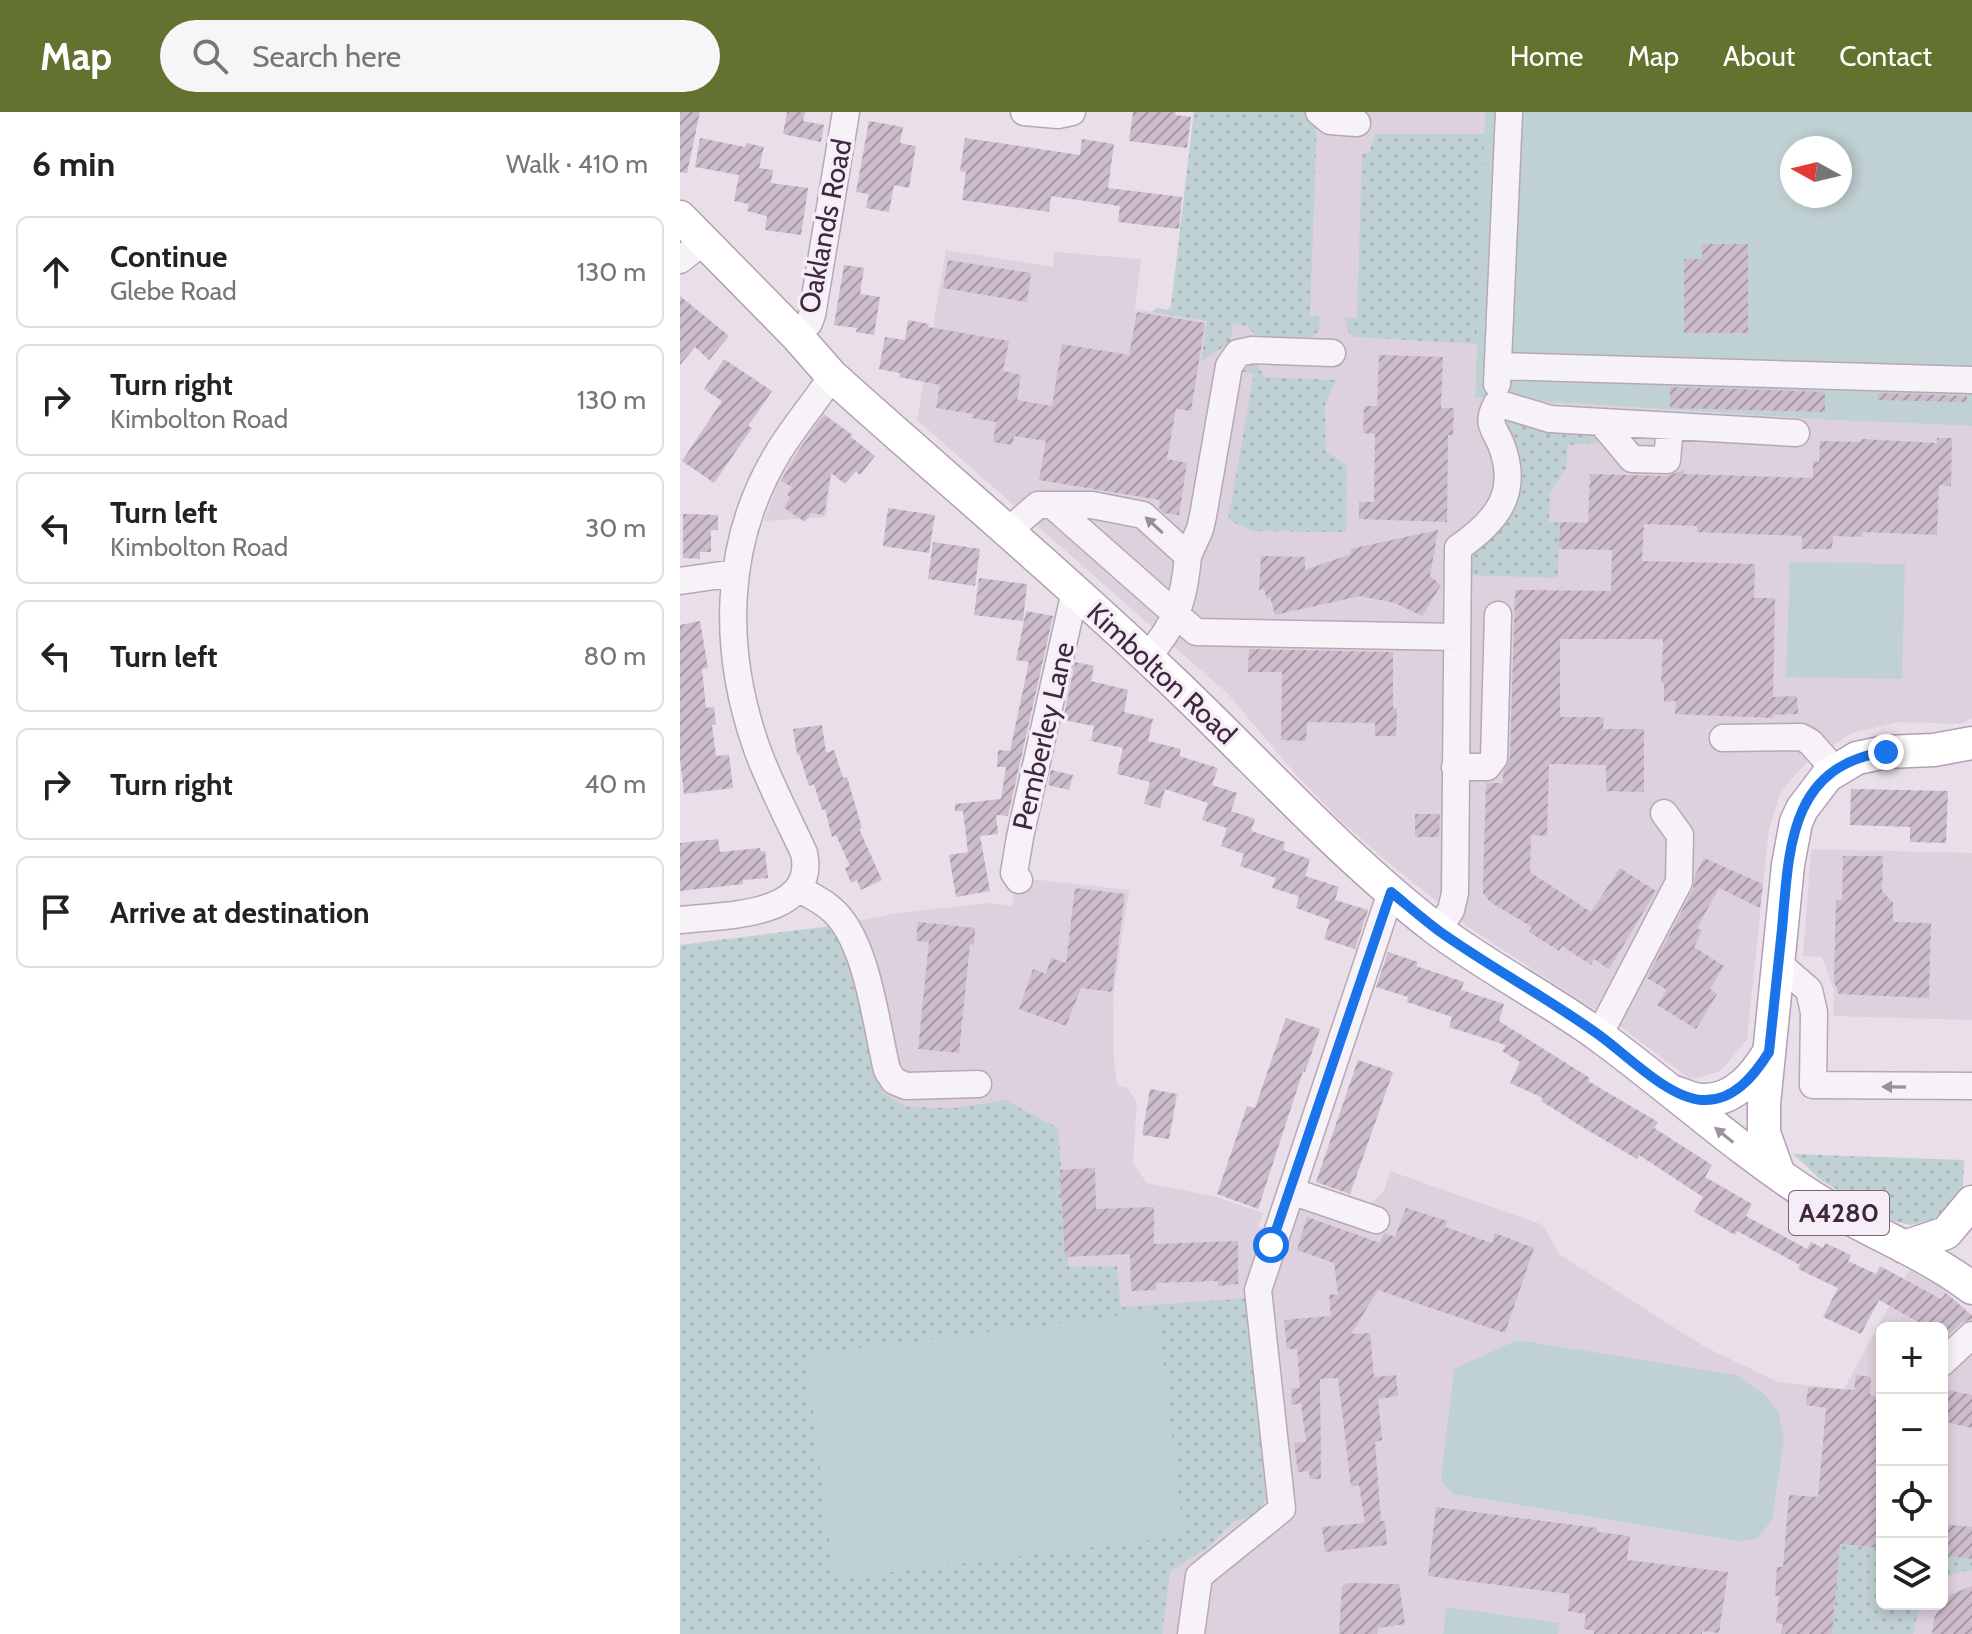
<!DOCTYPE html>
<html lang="en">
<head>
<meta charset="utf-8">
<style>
  :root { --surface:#fff; --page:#f6f6f6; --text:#222; --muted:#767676; --line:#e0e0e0; --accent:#63722f }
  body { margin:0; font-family:Cabin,sans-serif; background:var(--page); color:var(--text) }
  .controls { position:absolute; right:24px; bottom:24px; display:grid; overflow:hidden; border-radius:12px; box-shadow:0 4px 12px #0003 }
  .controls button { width:72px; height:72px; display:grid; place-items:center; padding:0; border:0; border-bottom:2px solid var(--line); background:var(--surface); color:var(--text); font:40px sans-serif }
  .compass { position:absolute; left:1100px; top:24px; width:72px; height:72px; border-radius:50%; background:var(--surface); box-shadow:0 4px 12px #0003; rotate:278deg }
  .stop { position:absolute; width:24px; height:24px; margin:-18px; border:6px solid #1a73e8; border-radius:50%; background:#fff }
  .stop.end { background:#1a73e8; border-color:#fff; box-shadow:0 2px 8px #0008 }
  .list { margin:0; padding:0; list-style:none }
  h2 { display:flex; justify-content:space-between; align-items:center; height:104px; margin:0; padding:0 32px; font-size:34px }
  h2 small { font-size:26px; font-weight:400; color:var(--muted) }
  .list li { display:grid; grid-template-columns:52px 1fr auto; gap:24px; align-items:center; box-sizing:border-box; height:112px; margin:0 16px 16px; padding:0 16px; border:2px solid var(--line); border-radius:12px }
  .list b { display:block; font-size:30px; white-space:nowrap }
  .list p { margin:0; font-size:26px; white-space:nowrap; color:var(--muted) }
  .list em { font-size:26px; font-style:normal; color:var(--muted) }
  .icon { flex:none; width:44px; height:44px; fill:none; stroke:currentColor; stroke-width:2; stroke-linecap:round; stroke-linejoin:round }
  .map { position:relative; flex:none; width:1292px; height:1522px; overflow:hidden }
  header { display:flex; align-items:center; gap:48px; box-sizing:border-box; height:112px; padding:0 40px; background:var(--accent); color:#fff }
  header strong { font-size:38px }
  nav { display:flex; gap:44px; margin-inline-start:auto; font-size:28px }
  .search { width:560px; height:72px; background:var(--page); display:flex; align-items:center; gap:20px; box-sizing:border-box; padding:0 28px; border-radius:44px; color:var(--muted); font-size:30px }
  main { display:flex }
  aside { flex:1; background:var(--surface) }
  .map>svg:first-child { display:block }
  .built { fill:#ded1de; fill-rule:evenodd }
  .grass { fill:url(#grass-dots) }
  .pitch { fill:#c0d1d3; fill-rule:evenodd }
  .building { fill:url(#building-hatch) }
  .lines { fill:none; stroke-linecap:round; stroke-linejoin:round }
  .minor-casing { stroke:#b6a8b6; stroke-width:29 }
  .major-casing { stroke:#b49eb5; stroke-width:35 }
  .minor { stroke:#f7f2f7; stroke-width:26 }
  .major { stroke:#fff; stroke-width:32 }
  .oneway { fill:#9c8c9c }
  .oneway2 { fill:#a093a0 }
  .route { stroke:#1a73e8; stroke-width:10 }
  .labels { text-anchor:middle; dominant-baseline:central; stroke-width:7; stroke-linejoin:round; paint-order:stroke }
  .shield { fill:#f6eef6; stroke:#776377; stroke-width:2 }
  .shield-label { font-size:26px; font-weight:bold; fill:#402740 }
  .street-label { font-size:28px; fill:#402740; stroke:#f6eef6 }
</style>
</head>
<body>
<header>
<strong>Map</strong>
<div class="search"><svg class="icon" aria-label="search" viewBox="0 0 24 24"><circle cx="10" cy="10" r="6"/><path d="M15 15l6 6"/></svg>Search here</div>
<nav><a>Home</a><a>Map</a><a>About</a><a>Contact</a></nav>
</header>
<main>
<aside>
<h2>6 min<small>Walk · 410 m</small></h2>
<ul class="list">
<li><svg class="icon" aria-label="ahead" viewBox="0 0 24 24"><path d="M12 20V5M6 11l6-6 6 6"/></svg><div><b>Continue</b><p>Glebe Road</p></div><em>130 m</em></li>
<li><svg class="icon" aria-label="right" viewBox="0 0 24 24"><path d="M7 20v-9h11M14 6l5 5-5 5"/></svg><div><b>Turn right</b><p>Kimbolton Road</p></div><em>130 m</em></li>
<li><svg class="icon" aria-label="left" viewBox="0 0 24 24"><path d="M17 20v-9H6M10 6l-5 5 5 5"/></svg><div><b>Turn left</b><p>Kimbolton Road</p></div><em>30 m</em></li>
<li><svg class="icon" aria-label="left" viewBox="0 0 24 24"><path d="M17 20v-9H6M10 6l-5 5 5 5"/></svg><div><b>Turn left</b></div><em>80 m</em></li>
<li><svg class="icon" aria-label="right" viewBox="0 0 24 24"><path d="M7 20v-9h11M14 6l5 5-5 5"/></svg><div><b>Turn right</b></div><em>40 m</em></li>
<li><svg class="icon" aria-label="arrive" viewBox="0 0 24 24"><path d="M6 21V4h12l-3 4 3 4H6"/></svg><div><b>Arrive at destination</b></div></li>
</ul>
</aside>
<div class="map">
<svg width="1292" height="1522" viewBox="0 0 1292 1522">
  <defs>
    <pattern id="grass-dots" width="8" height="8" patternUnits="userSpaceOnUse" patternTransform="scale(2)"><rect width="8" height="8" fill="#c0d1d3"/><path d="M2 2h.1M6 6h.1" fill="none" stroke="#a6b3b6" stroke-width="1.8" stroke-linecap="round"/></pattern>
    <pattern id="building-hatch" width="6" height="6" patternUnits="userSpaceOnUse" patternTransform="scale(2)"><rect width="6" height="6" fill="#ccbccc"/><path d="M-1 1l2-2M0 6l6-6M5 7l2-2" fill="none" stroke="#a799a7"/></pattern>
  </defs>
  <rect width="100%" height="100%" fill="#e8dfe9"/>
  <path class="built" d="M514,0h291l-10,285 358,23 139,6v292l-11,6 -62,-2 -47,11 -44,28 -27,30 -12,38 -22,211 -27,31 -29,9 -70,-53 -154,-101 -78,-63 -47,-41 -44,-45 -71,-84 -310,-273 29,-170 107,17 2,-15 86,7 -6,50 17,3 5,-4 10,2 4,-3z
    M141,299l32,23 -23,31 5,5 -4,7 -5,40 -62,4 14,-40z
    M1131,737l161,4v167l-139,-4 1,-25 -12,-34 -19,-1z
    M343,766l106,12 -16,107 1,66 4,23 9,2 10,14 -4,61 14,20 69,14 47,16 -5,14 31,11 18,-56 64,21 13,-12 6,-20 153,54 16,29 146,93 73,35 66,7 65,-119 28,15 35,29v320h-1292v-689l159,-20 57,-12 95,-10 21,3 3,-24zM1202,1216h60v276h-60z"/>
  <path class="grass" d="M514,0h115l8,9 -7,195 10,1 -1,13 -8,9 -47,-2 -8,-2 -9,-9 -14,-2 -3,18 -29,20 6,-41 -55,-9 5,-4 10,2 4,-4z
    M695,22h110l-8,210 -123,-7 -6,-6 -3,-13h12l5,-165h7z
    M574,247l10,18 72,3 -11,25 1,46 21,15 -1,66 -93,-1 -25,-11 26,-146 -15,-3 1,-4z
    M823,300l49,21 43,3 9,6 -36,3 -2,23 -16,24 -1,30h11l-2,56 -92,-3v-19l22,-21z
    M159,813l44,168 25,14 47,1 50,-8 53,28 11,139 48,-1 4,41 130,-9 19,196 -14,20 -25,9 -20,22 -41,27 -8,62h-482v-689z
    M1113,1042l171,6 -1,28 -17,22 -15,10 -20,5 -18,-4 -71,-40z
    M1160,1432l42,4v56h38l-7,30h-81z
    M1262,1443l30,4v11l-14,2 -16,8z"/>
  <path class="pitch" d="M805,0h487v314l-139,-6 -358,-23zM1112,36h48v48h-48z
    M1110,450l115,2 -3,115 -116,-2z
    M477,1199l27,225 -350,43 -28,-224z
    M837,1228l219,35 29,20 14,18 5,27 -12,80 -16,19 -18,2 -285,-47 -12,-14 13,-111z
    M766,1495l114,16 -2,11h-115z"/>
  <path class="building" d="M0,0h20l-13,61 -7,-1z
    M107,0h18l-2,9 21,4 -3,17 -38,-8z
    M453,0h43l-1,3 16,2 -4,31 -58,-7z
    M189,9l34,6 -3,16 16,3 -7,42 -15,-3 -5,27 -23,-4 3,-14 -13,-2z
    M20,26l45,9 1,-4 18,4 -5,21 14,2 -2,13 37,5 -7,47 -36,-5 2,-14 -20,-5 2,-7 -15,-3 5,-26 -44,-8z
    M285,26l115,17 2,-16 32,5 -6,44 74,9 -3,32 -61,-7 2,-16 -69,-10 -2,16 -87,-12 4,-28 -6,-1z
    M1022,132h46v89h-64v-74h18z
    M268,148l83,13 -4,29 -84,-14z
    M164,153l20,3 -4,26 20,3 -6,38 -18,-3 1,-4 -23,-3z
    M0,184l49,40 -20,24 -14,-13 -15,18z
    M457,200l68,11 -14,88 -15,-2 -9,50 20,4 -8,52 -15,-2 -5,-5 1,-8 -121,-20 7,-39 -32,-5 -2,9 -19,-3 3,-20 -24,-4 1,-4 -37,-6 4,-23 -41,-8 1,-4 -21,-4 6,-32 20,3 3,-20 21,4 -1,3 81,14 -6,30 18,4 -4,25 35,6 10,-62 67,11z
    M699,243l64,2 -2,51h13l-1,27h-5l-1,87 -88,-3v-17h15l1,-68 -12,-1 1,-27h13z
    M44,247l48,32 -24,35 4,2 -38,55 -32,-22 40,-60 -18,-12z
    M990,275l155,5v20l-155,-4z
    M1198,281l89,3v6l-90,-2z
    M144,303l28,20 -1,2 24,19 -15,19 -4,-4 -11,13 -14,-11 -7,42 -13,-2 -6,9 -21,-14 6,-11 -3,-2 5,-8 -11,-6 18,-31z
    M1257,326h15l-1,48 -12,-1 -2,50 -75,-3v5l-29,-1 -1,13h-30v-13l-105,-4v-6l-53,-2 -2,37 113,3 -1,34h21l-2,99 24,-1 1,18 -25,1v3l-98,-4 1,-13 -12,1v-19h-3l2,-44h-103v78h44l-1,12h41v63l-38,-1v-26l-57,-1 -2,72 -16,-1 -1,37 61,40 29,-44 36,23 -47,78 -15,-10 -3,6 -29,-19 -3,5 -30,-19 3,-5 -42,-25 -7,-9v-8l3,-102h17v-10l7,-15 5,-168 96,1 1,-41 -53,-1 1,-27 28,1 2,-49 77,2 17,-6v4l129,4v-17l6,1 1,-21 41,1v-3l76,4z
    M208,396l47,7 -6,38 -46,-7z
    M3,402l35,1v15h-7v22h-11v7l-17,-1z
    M758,418l-8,46 11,9 -19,31 -27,-13 -35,-7 -85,19 -5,-18 -3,2 -3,-10 -5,1 2,-34 44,1v13l46,-16 -1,-5z
    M253,430l47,7 -5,37 -47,-7z
    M299,466l48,6 -4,37 -49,-6z
    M346,499l27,5 -45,200 -12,-1 2,19 -18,2 10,55 -34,6 -7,-42 19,-3 -5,-41h-8v-7l46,-5 5,-32h-9l1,-17 12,1 19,-89 -13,-2z
    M20,509l8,47 -6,1 4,39 8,-1 2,17 -4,1 4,31 13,-1 4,33 -49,6 -4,-35v-134z
    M569,537l144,3v56h4l-1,28h-21v-13l-68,-1 -1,19 -25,-1 1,-68h-34z
    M395,550l19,4 -3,15 37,9 -4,22 29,7 -5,22 33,8 -2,7 39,12 -6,17 25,8 -6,18 24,8 -4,12 34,11 -2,8 27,9 -5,17 34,11 -4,13 33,10 -13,39 -31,-10 6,-19 -34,-12 3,-12 -27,-8 4,-10 -36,-12 4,-12 -23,-8 6,-18 -25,-8 6,-17 -43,-14 -5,19 -16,-4 6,-22 -33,-8 6,-26 -32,-7 3,-15 -31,-6z
    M142,613l4,28 8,-3 9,28 4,-1 15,51 -3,1 23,51 -21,10 -4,-10 -6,3 -6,-15 5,-2 -14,-31 -4,2 -7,-28 -3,1 -8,-26 -5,2 -10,-32h-2l-4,-25z
    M371,658l22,5 -4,15 -21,-5z
    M1171,677l97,2 -2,52 -36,-1v-15l-60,-2z
    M735,702h25l-1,23h-24z
    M38,727l2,13 40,-4 1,4 4,-1 3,27 -25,2v4l-63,7v-48z
    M1163,744h40l-1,35 11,12v19l38,1 -2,75 -90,-4 -5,-12 2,-82h6z
    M1024,746l59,26 -3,24 -41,-20 -22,40 5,3 -8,16 30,19 -14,23 7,5 -21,35 -39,-24 10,-15 -20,-12 46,-89 2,-14z
    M395,776l50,6 -13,98 -31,-4 -15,38 -47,-17 14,-40 13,5 5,-16 15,5z
    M238,810l57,6 -1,17 -4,-1 -11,109 -41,-4 11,-107 -13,-1z
    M708,840l30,10 -2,4 48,16 -3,8 43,14 -5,17 91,57 -2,3 70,41 -4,6 58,37 -7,12 47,27 -6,12 61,33 4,-7 12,6 2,-5 26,12 -3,6 28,13 4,-8 61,33 5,-6 26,23v3l-11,4 -19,18v-13h-26l4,-5 -41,-23 -18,34 -38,-17 15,-29 -40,-19 2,-4 -63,-34 -2,4 -41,-23 9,-15 -64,-42 -2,4 -53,-31 -43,-27 2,-3 -33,-15 10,-21 -18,-11 4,-6 -57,-18 3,-10 -45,-15 1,-5 -32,-10z
    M606,906l34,11 -15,43 -2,-1 -45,138 -41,-15 30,-88 8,2z
    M678,948l35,12 -43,122 -34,-12z
    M470,977l27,5 -8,45 -27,-4z
    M415,1056l1,41 58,-2v37l84,-3v43l-20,2v-5l-62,2v7l-25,1 -1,-37 -65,3 -5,-87z
    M726,1096l41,13 -2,6 47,16 3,-10 39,15 -29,85 -127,-43 -27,44 19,-1 4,44 22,-2 2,21 -20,3 4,41 -7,2 6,79h4l2,24 -62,7 -3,-25 43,-4 -6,-38 -8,2 -13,-109 -18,1 1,100h-11l-1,-8 -11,1 -4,-29 12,-1 -5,-39 -9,2 -1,-17h9l-3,-39h-10l-3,-29 47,-4 -2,-22 9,1 -4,-32 -37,-13 10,-33 73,26 4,-10 11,4z
    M1176,1263l15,2 -1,18 12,1v152l-42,-4 -8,90h-51l2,-10 -7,-1 3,-27h-4l2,-29h6l6,-72 29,2 8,-89 -20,-3 2,-18 46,3z
    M1262,1277l30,6v33l-30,-7z
    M756,1395l161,21v4l33,4 -3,24 101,12 -9,61 -17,-2v3h-108v-3l-10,-2 2,-15 -18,-3 2,-17 -142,-18z
    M1262,1412l30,3v32l-30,-4z
    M667,1471l52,1 6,40 -27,4 -1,6h-38l3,-47z
    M1292,1474v48h-40l2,-16 8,-15 10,-9z"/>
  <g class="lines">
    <g class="minor-casing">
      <path id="minor" d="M344,0l34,3 14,-3
        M639,0l11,9 27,2
        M0,148l24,-19
        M116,223l13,-12 3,-8 34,-203
        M819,254l473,14
        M817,272l12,-272
        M921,310l31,37 35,1 3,-34
        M372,393l144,127 261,5
        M328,419l30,-26h54l51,10 45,41c-4,44 -11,67 -41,101
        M508,444l12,-27 3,-13 26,-150 9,-13 14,-3 80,3
        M0,469l55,-8
        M1043,626l78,-1 9,5 25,28
        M775,655h32l7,-9 4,-143
        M339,768l-5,-7 6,-36 55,-246
        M118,776c11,7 23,12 32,20 37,29 46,117 57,162l7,11 12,5 72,-2
        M0,808c42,-5 138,-2 124,-67 -16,-35 -35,-70 -48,-107 -34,-98 -33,-204 23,-295 16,-26 37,-50 53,-75
        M758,818l13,-20 4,-17 3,-345c39,-27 62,-55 43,-104 -8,-18 -15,-20 -4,-41l53,16 246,14
        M1099,852l30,26 5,22 -1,73 159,1
        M919,923l80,-153 1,-47 -16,-22
        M611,1079l85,29
        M1262,1251l30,-28
        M511,1522l8,-58 83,-67 -24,-219 133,-398"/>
    </g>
    <g class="major-casing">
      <path id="major" d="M0,105l116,118 36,41c111,100 226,196 335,300 89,84 171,177 268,252 53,40 113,70 166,109 72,53 136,112 211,160 52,33 111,54 160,91
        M994,980c10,3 21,9 31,8 30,0 50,-25 64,-48
        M1098,1060l-14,-39v-29l24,-239 8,-43 6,-13 25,-33 30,-18 29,-6 48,-2 38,-7
        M1224,1135l42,-14 26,-31"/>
    </g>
    <use href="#minor" class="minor"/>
    <use href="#major" class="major"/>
  </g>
  <defs><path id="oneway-solid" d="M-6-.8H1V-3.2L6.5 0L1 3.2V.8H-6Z" transform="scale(2)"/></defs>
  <g class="oneway">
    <use href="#oneway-solid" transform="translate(474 413) rotate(-137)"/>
    <use href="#oneway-solid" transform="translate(1214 975) rotate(-179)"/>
  </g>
  <use class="oneway2" href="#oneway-solid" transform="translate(1044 1023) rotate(-141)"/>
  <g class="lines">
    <path class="route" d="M591,1133l120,-353c16,13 32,27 48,39 52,37 109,67 160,104 28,20 69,63 103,65 31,2 52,-24 67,-48 4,-41 9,-82 13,-123 7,-77 6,-164 104,-177"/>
  </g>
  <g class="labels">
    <rect class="shield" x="1109" y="1079" width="100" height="44" rx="6"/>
    <g class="shield-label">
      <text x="1159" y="1101">A4280</text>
    </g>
    <g class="street-label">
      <text transform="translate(145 114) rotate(-79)">Oaklands Road</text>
      <text transform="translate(482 561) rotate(43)">Kimbolton Road</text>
      <text transform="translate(363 624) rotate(-77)">Pemberley Lane</text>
    </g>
  </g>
</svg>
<div class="controls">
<button>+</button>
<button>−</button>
<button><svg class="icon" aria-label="locate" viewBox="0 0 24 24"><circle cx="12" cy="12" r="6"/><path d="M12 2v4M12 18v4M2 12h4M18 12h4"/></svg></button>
<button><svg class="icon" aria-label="layers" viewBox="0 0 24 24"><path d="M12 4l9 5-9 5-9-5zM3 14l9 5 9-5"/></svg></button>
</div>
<svg class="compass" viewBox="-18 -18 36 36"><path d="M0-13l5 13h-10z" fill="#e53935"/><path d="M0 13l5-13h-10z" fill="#767676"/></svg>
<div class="stop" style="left:591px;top:1133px"></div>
<div class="stop end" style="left:1206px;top:640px"></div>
</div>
</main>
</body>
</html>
